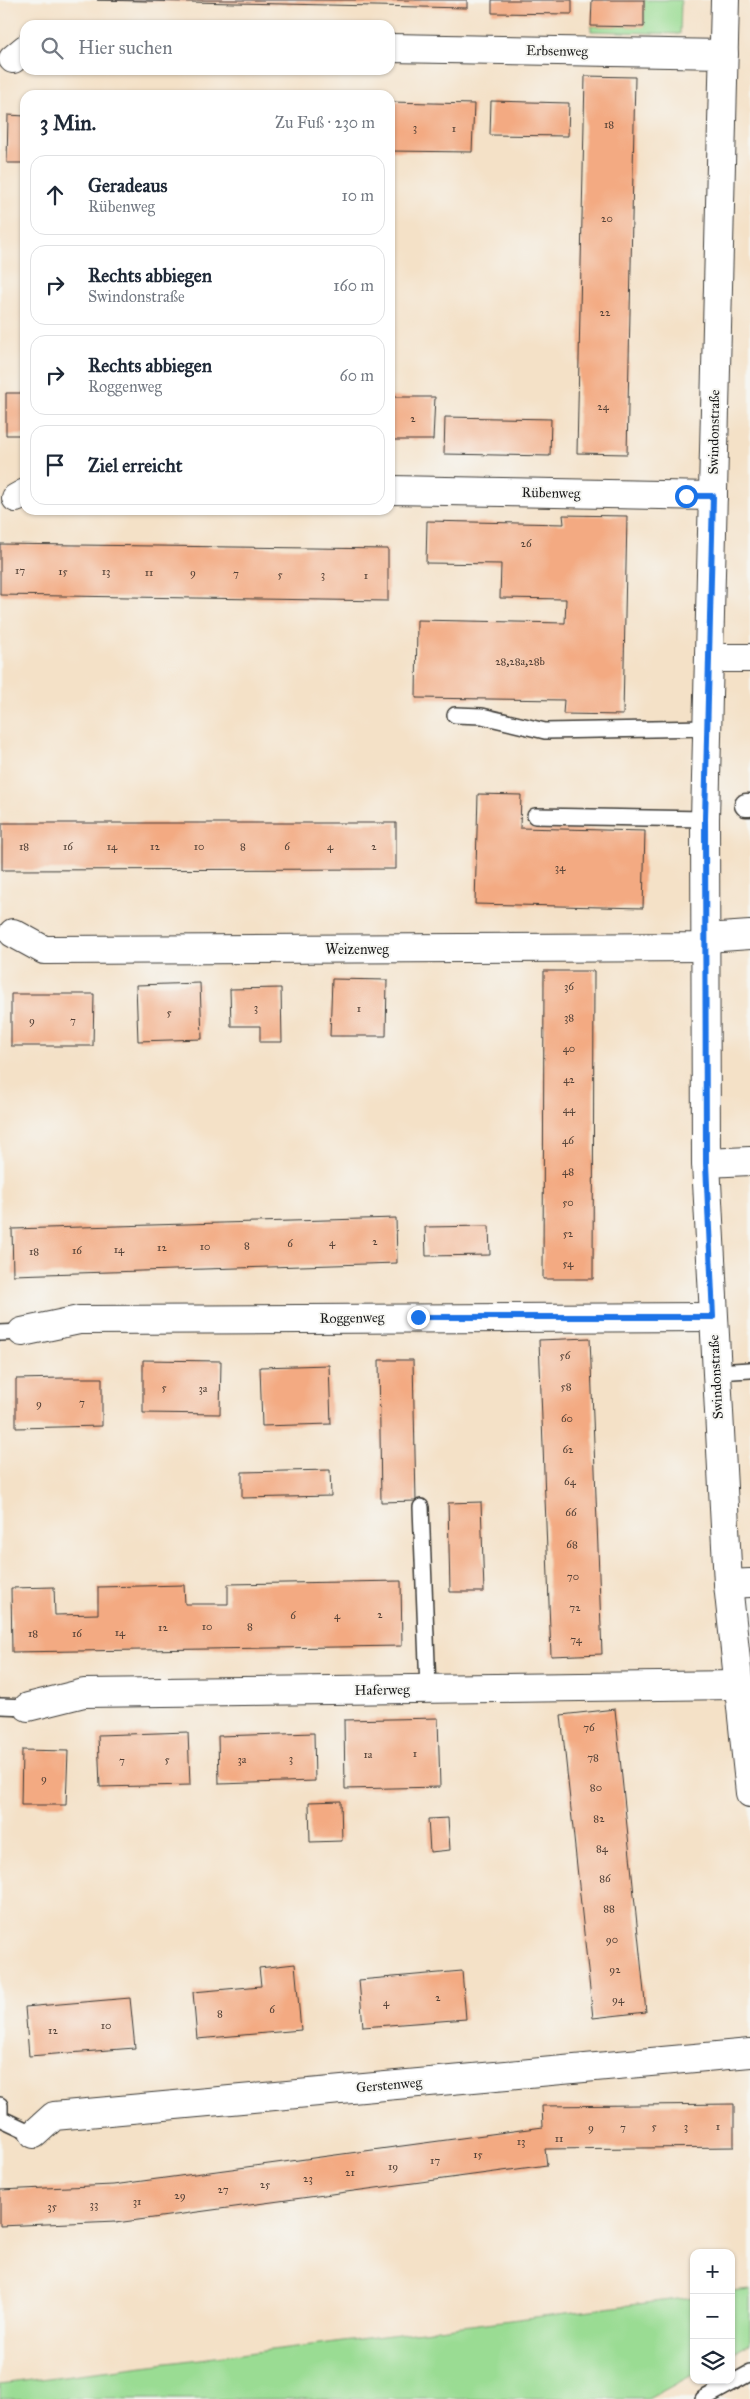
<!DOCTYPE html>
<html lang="de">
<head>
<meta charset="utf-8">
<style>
  :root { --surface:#fff; --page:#f6f6f7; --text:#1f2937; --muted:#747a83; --line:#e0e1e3 }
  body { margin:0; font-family:"IM FELL Great Primer",serif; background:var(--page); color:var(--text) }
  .controls { position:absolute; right:15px; bottom:15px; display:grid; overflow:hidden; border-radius:10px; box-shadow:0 1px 4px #0004 }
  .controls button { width:45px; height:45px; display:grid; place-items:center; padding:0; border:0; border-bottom:1px solid var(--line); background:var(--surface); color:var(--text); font:25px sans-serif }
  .stop { position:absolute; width:15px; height:15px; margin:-11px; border:4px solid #1a73e8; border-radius:50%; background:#fff }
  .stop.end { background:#1a73e8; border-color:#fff; box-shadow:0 1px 5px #0008 }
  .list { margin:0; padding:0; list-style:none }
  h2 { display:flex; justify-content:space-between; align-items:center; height:65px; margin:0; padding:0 20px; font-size:21px }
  h2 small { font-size:16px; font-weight:400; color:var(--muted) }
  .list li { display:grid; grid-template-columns:32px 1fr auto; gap:15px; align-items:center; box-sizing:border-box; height:80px; margin:0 10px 10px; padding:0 10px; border:1px solid var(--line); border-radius:15px }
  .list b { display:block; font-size:19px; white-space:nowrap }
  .list p { margin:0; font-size:16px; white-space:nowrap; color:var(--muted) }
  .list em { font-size:16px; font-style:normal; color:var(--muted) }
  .icon { flex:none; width:28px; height:28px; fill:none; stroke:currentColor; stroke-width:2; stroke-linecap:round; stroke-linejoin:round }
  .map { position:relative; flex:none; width:750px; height:2399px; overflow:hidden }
  .search { position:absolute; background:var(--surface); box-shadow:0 1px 4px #0004; left:20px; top:20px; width:375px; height:55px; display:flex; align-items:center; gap:12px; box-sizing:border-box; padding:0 18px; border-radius:15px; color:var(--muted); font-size:19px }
  .panel { position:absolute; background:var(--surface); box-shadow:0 1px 4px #0004; left:20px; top:90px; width:375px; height:425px; border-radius:15px }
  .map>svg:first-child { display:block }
  .green { fill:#9adc93; stroke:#5b7c58 }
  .building { fill:#f3aa82 }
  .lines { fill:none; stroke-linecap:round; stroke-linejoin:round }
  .service-casing { stroke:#3c3a36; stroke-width:18 }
  .pedestrian-casing { stroke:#3c3a36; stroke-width:25 }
  .minor-casing { stroke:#3c3a36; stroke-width:30 }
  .tertiary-casing { stroke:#3c3a36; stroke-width:30 }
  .service { stroke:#fff; stroke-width:15 }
  .pedestrian { stroke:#fff; stroke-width:22 }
  .minor { stroke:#fff; stroke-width:28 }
  .tertiary { stroke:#fff; stroke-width:28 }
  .route { stroke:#1a73e8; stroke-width:6 }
  .labels { text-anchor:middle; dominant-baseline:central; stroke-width:4; stroke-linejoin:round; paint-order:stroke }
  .number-label { font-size:11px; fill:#524036 }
  .street-label { font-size:14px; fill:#1c1c1c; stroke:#f6f6f2 }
</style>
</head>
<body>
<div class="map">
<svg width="750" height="2399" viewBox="0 0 750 2399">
  <rect width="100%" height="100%" fill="#f6f6f2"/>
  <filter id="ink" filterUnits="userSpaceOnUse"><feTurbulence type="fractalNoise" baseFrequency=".02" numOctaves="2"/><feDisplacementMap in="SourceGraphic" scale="10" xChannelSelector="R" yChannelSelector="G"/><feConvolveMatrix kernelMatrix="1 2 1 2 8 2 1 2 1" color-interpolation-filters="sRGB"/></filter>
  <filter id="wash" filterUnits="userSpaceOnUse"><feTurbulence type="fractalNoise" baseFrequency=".0096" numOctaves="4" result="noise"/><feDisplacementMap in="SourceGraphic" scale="20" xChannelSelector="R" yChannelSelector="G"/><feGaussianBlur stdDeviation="1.12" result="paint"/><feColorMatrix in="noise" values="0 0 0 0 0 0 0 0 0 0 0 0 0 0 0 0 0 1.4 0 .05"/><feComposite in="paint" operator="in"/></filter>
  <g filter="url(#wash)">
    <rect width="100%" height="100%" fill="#f4e1c7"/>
    <path class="green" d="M644,0h37l-1,34 -89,-3v-5h53z
      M750,2290v53l-19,10v-61z
      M694,2297v77l-46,25h-648v-15z"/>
    <g id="blocks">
      <path class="building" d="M97,0h370v8z
        M492,0h80v14l-80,-1z
        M592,0h52v27l-53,-1z
        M585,76l50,1 -8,377 -50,-1z
        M491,101l78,2 -1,33 -78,-1z
        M390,102l84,2 -2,48 -82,-1z
        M8,115l17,1v47h-18z
        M6,393h19v42h-19z
        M390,397h45l-2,43h-43z
        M445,417l106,2 -1,37 -106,-2z
        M563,515l64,1 -4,199 -60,-1 1,-14 -148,-2 1,-78 148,3 1,-24 -66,-1 1,-34 -75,-1 1,-42 137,3z
        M0,544l388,5v52l-388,-6z
        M478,794l43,1 -1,33 125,3 -2,77 -168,-4z
        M2,823h394v46l-394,1z
        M544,971h50l-1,308h-50z
        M332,979l55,1 -1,56h-56z
        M200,983l2,56 -64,2 -2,-56z
        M281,988l1,54h-22v-16h-29l-1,-37z
        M11,994h83l-1,52h-82z
        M396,1218l1,45 -384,12 -1,-46z
        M489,1226l1,29 -64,1 -1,-29z
        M590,1338l12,316 -51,2 -12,-316z
        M143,1360l78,1 -1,53 -77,-1z
        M379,1360h34l3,141 -35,1z
        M329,1365l2,59 -69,2 -2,-59z
        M62,1378h40v48l-86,2v-49z
        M330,1470l1,26 -89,2v-26z
        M481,1502l3,90h-34l-2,-89z
        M401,1581l1,65 -390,6 -1,-64 43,-1 1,28 43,-1v-27l86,-2 1,19h43v-20z
        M615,1709l31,303 -53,6 -32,-303z
        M438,1718l2,69 -95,2 -1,-69z
        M188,1732l2,53 -90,2 -2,-52z
        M314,1733l1,48 -96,3 -1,-48z
        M22,1750l46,1 -2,54h-45z
        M341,1801l1,40 -32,1 -1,-40z
        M448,1818l2,32 -20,2 -2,-33z
        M295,1964l6,66 -104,9 -4,-47 68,-6 -2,-18z
        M462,1971l4,48 -103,8 -4,-47z
        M130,1998l5,50 -106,8 -4,-49z
        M734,2104v43l-189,2 2,16 -431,58v-2l-116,5v-36l113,-5 430,-58 -1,-21z"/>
    </g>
  </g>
  <g filter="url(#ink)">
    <use href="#blocks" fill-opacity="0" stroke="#3c3a36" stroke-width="1"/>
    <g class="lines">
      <g class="service-casing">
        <path id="service" d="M455,715l27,1 63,15 162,-3
          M535,816l170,3
          M0,1333l22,-1
          M716,1372l34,-2
          M421,1507l7,182
          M0,1706l28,1
          M0,2105v13l34,16
          M703,2399l47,-26"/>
      </g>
      <g class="pedestrian-casing">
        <path id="pedestrian" d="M746,805h4"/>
      </g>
      <g class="minor-casing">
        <path id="minor" d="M390,48l334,6
          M13,59l12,-10
          M390,490l323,6
          M16,498l9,-5
          M709,658h41
          M13,933l31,17 662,-3
          M706,938l44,-3
          M706,1163l44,-2
          M22,1332l57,-12 634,-3
          M728,1584l22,-1
          M28,1707l56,-14 653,-8
          M34,2134l20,-18 696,-63"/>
      </g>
      <g class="tertiary-casing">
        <path id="tertiary" d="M725,0l-20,819 1,344 22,421 22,209"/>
      </g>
      <use href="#service" class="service"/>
      <use href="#pedestrian" class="pedestrian"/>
      <use href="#minor" class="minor"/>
      <use href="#tertiary" class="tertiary"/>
    </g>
  </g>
  <g class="lines" filter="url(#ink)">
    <path class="route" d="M418,1317h295l-7,-154 -1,-344 8,-323h-27"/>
  </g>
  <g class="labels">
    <g class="number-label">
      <text x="609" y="124">18</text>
      <text x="415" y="127">3</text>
      <text x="454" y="128">1</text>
      <text x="607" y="218">20</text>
      <text x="605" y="312">22</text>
      <text x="603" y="406">24</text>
      <text x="413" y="418">2</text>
      <text x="526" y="543">26</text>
      <text x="20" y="570">17</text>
      <text x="63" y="571">15</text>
      <text x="106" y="571">13</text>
      <text x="149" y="572">11</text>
      <text x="193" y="572">9</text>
      <text x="236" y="573">7</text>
      <text x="280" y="574">5</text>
      <text x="323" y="574">3</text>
      <text x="366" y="575">1</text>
      <text x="520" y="661">28,28a,28b</text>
      <text x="24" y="846">18</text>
      <text x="68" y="846">16</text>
      <text x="112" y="846">14</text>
      <text x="155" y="846">12</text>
      <text x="199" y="846">10</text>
      <text x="243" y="846">8</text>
      <text x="287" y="846">6</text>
      <text x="330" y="846">4</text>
      <text x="374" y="846">2</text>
      <text x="560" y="867">34</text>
      <text x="569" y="986">36</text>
      <text x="256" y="1007">3</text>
      <text x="359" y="1008">1</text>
      <text x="169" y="1012">5</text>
      <text x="569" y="1017">38</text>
      <text x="32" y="1020">9</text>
      <text x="73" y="1020">7</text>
      <text x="569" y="1048">40</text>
      <text x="569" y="1079">42</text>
      <text x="569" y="1109">44</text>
      <text x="568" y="1140">46</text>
      <text x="568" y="1171">48</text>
      <text x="568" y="1202">50</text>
      <text x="568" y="1233">52</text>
      <text x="375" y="1241">2</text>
      <text x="332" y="1242">4</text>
      <text x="290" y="1243">6</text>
      <text x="247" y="1245">8</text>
      <text x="205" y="1246">10</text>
      <text x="162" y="1247">12</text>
      <text x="119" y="1249">14</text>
      <text x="77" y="1250">16</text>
      <text x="34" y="1251">18</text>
      <text x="568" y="1263">54</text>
      <text x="565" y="1355">56</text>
      <text x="566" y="1386">58</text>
      <text x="164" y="1387">5</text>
      <text x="203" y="1388">3a</text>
      <text x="82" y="1402">7</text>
      <text x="39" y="1403">9</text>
      <text x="567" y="1418">60</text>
      <text x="568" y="1449">62</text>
      <text x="570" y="1481">64</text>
      <text x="571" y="1512">66</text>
      <text x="572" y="1544">68</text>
      <text x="573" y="1576">70</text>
      <text x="575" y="1607">72</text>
      <text x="380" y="1614">2</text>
      <text x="293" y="1615">6</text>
      <text x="337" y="1615">4</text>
      <text x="207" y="1626">10</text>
      <text x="250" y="1626">8</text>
      <text x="163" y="1627">12</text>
      <text x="120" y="1632">14</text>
      <text x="33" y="1633">18</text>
      <text x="77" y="1633">16</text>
      <text x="576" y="1639">74</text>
      <text x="589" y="1727">76</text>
      <text x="415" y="1753">1</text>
      <text x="368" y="1754">1a</text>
      <text x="593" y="1757">78</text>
      <text x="291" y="1758">3</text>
      <text x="167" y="1759">5</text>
      <text x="242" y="1759">3a</text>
      <text x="122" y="1760">7</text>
      <text x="44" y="1778">9</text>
      <text x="596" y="1787">80</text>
      <text x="599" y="1818">82</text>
      <text x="602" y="1848">84</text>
      <text x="605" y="1878">86</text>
      <text x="609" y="1908">88</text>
      <text x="612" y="1939">90</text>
      <text x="615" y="1969">92</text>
      <text x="438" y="1997">2</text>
      <text x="618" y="1999">94</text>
      <text x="386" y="2002">4</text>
      <text x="272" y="2009">6</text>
      <text x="220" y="2013">8</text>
      <text x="106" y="2025">10</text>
      <text x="53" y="2030">12</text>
      <text x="654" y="2126">5</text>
      <text x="686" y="2126">3</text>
      <text x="718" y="2126">1</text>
      <text x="591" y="2127">9</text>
      <text x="623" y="2127">7</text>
      <text x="559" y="2138">11</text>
      <text x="521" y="2141">13</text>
      <text x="478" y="2154">15</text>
      <text x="435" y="2160">17</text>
      <text x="393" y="2166">19</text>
      <text x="350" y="2172">21</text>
      <text x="308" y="2178">23</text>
      <text x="265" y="2184">25</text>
      <text x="223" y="2189">27</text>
      <text x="180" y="2195">29</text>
      <text x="137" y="2201">31</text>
      <text x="94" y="2204">33</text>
      <text x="52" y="2206">35</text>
    </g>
    <g class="street-label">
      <text transform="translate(557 51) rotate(1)">Erbsenweg</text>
      <text transform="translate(714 432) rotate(-89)">Swindonstraße</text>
      <text transform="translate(551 493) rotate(1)">Rübenweg</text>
      <text x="357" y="949">Weizenweg</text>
      <text transform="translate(352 1318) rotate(-1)">Roggenweg</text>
      <text transform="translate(716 1377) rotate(-93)">Swindonstraße</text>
      <text transform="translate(382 1690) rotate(-1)">Haferweg</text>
      <text transform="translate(389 2085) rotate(-5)">Gerstenweg</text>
    </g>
  </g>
</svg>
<div class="controls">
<button>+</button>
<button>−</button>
<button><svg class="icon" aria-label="layers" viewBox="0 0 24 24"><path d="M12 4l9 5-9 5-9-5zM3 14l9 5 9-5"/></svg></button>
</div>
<div class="stop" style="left:686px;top:496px"></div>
<div class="stop end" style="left:418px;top:1317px"></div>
<div class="search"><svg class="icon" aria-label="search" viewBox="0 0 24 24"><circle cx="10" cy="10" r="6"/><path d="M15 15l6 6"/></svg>Hier suchen</div>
<section class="panel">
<h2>3 Min.<small>Zu Fuß · 230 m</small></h2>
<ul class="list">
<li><svg class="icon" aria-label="ahead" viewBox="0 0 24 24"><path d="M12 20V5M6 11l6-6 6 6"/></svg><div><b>Geradeaus</b><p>Rübenweg</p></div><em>10 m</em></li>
<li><svg class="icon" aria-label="right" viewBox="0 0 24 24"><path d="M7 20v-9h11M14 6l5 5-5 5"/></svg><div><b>Rechts abbiegen</b><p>Swindonstraße</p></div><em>160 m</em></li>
<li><svg class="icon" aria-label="right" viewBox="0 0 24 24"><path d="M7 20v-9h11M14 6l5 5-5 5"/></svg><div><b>Rechts abbiegen</b><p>Roggenweg</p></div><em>60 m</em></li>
<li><svg class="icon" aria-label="arrive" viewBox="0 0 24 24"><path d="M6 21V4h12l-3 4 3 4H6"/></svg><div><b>Ziel erreicht</b></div></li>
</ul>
</section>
</div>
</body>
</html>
